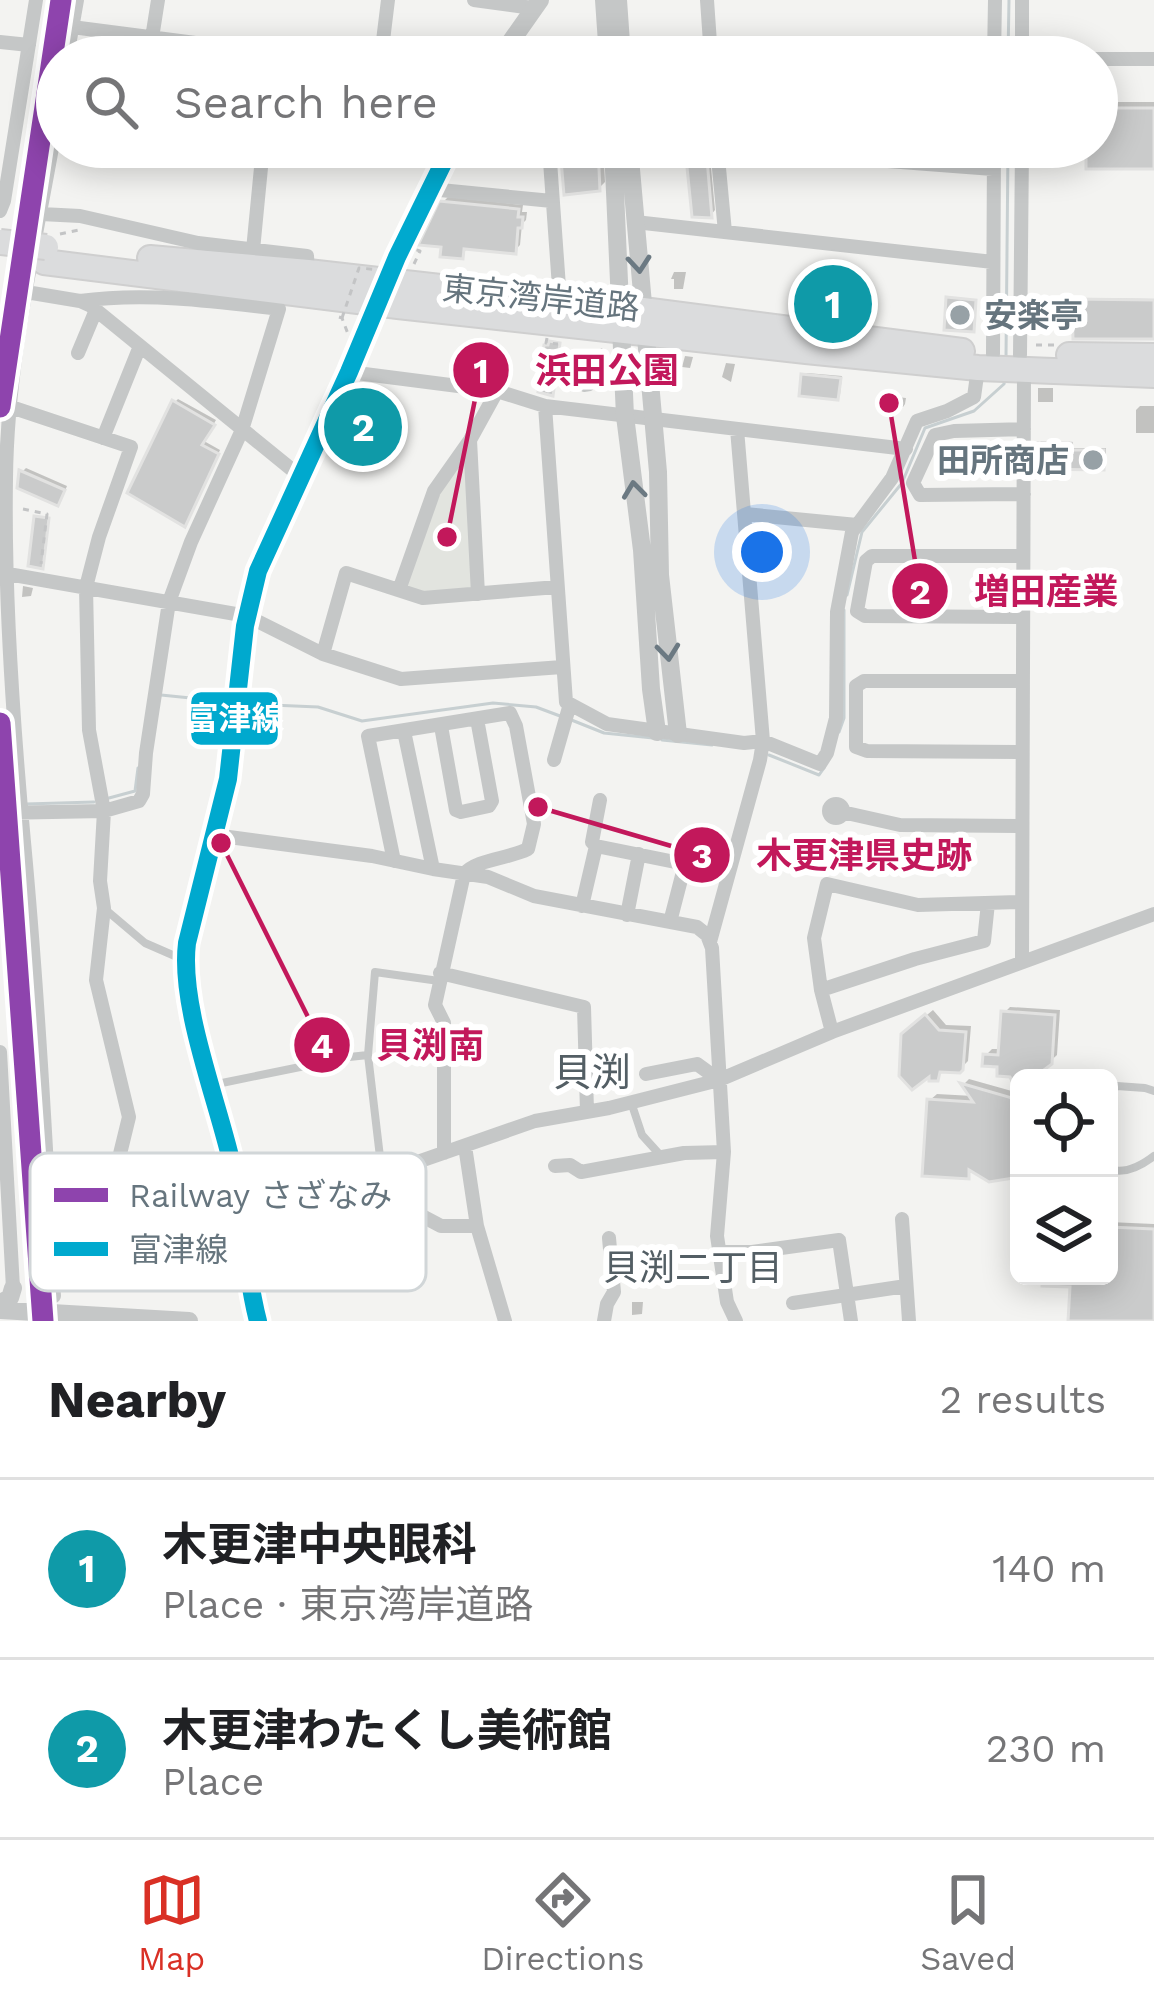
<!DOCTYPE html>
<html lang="en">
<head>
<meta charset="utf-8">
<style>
  :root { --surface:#fff; --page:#f2f2f2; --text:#202124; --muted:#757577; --line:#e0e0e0; --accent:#d93025 }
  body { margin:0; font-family:"Work Sans","Noto Sans JP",sans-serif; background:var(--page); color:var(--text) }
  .controls { position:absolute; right:36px; bottom:36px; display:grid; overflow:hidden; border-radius:18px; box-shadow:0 6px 30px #0003 }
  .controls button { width:108px; height:108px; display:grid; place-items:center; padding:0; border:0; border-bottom:3px solid var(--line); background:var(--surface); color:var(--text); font:60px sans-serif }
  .you { position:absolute; left:762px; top:552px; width:42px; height:42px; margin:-30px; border:9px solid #fff; border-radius:50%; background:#1a73e8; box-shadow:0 0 0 18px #1a73e833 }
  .badge { display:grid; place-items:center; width:78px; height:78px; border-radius:50%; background:var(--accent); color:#fff; font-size:39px; font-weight:700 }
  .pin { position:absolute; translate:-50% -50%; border:6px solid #fff; box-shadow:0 3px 12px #0006 }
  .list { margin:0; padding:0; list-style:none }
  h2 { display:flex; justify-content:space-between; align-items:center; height:156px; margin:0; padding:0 48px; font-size:51px }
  h2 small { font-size:39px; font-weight:400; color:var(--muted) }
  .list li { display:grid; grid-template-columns:78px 1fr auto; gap:36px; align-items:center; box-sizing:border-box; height:180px; padding:0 48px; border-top:3px solid var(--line) }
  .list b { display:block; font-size:45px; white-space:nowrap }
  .list p { margin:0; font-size:39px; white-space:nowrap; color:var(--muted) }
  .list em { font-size:39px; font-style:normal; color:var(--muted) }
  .icon { flex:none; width:66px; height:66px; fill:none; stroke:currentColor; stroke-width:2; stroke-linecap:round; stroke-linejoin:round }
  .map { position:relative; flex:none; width:1154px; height:1321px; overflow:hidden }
  .search { position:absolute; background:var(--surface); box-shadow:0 6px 30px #0003; left:36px; right:36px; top:36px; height:132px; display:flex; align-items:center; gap:30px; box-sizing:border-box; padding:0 42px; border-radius:66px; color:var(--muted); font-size:45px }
  .sheet { height:516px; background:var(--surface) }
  nav { display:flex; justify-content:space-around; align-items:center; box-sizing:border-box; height:168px; border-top:3px solid var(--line); background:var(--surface); font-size:33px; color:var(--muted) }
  nav a { display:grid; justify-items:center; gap:6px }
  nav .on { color:var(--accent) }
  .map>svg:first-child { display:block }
  .green { fill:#e2e4df }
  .shadow { fill:#0003 }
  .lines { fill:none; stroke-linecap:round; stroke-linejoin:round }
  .stream { stroke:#c7cfd1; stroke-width:3 }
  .building { fill:#cacbcb; stroke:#e2e2e1; stroke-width:3 }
  .trunk-casing { stroke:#cfcfcf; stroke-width:28 }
  .path { stroke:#c3c4c5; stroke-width:3; stroke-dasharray:6 6; stroke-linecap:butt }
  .service { stroke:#c5c7c7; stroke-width:8 }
  .minor { stroke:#c5c7c7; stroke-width:14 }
  .tertiary { stroke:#c5c7c7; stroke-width:18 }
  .trunk { stroke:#dbdcdd; stroke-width:24 }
  .trunk-bridge-casing { stroke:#cfcfcf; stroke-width:28; stroke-linecap:butt }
  .path-bridge { stroke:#c3c4c5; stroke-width:3; stroke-dasharray:6 6; stroke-linecap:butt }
  .trunk-bridge { stroke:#dbdcdd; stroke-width:24 }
  .bus-1-casing { stroke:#fff; stroke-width:27 }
  .bus-1 { stroke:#00a9ce; stroke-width:18 }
  .rail-1-casing { stroke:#fff; stroke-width:30 }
  .rail-1 { stroke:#8e44ad; stroke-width:21 }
  .oneway { stroke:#6b7982 }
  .poi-dot { fill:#97a1a6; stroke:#fff; stroke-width:4.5 }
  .labels { text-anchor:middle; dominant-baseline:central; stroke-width:12; stroke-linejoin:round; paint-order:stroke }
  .street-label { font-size:33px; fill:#66757e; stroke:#fff }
  .poi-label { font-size:33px; font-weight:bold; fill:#66757e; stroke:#fff; text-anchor:start }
  .neighbourhood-label { font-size:36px; fill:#535e64; stroke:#fff }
  .quarter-label { font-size:39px; fill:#535e64; stroke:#fff }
  .key { fill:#fff; stroke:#d1d6d8; stroke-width:3 }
  .key-label { font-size:33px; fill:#66757e }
  .leader { fill:none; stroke:#c2185b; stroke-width:4.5 }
  .callout-dot { fill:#c2185b; stroke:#fff; stroke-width:4.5 }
  .mark-label { font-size:36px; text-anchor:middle; font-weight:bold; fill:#fff }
  .callout-label { font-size:36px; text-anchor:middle; font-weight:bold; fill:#c2185b; stroke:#fff; stroke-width:12; stroke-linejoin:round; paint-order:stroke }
  .line-badge { stroke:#fff; stroke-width:4.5 }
  .badge-label { font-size:33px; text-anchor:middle; font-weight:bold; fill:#fff }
</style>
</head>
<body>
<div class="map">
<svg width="1154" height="1321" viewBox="0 0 1154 1321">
  <rect width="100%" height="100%" fill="#f3f3f1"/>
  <path class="green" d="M465,460l8,124 -3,5 -46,5 -16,-6 -2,-5 35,-92z"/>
  <path class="shadow" d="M1097,102h57v64l-65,-19h8z
    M563,147h40l2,35 -6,6z
    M681,147h28l6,63 -4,5 -23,-64 -7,1z
    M448,197l75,8 -1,7h5l-1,8 -4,4 -2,21 -5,5 -47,-4 -6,10 -20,-53z
    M674,272h12l-3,17h-9v-10h-3z
    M815,288l49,5 -2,20 -4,4 -47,-24z
    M1078,298l76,1v37l-79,-36z
    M602,348l8,16 1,6 -5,3 -15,-19z
    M685,356l8,1 -3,11 -8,-1z
    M726,363l9,1 -4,18 -9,-5z
    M807,373l35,3 -2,19 -3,2 -33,-22z
    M1038,388h15v14h-15z
    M879,395l27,3 -1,6 -2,3 -27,-3z
    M178,399l38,21 -12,21 16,9 -35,74 -10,-122z
    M363,403l9,4 -3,7 14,6 -2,4 9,4 -10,18 -21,-38z
    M1140,406h14v27h-18v-23z
    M1041,441l32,1v6h33v16l-3,3 -65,-23z
    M26,468l41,18 -5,12 -5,4 -35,-30z
    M23,586l10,2 -2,8 -9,1z
    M1010,1007l50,3 -3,45 -11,10 -1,13h-26v11l-19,-25 -14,-9 6,-6h9l3,-36z
    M933,1010l13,15 25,1 -3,35 -9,9 -16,1 -6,7 -26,-50z
    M969,1079l50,14v81l-45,-5 -7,7 -37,-76 7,-6 36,2 -9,-12z
    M1109,1222l45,2v97h-83l2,-37 36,-8z
    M632,1302h11l-1,12 -10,1z"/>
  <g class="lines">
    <path class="stream" d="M1008,57l1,-57
      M1006,357l2,-210
      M847,595l15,-63 40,-49 23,-55 49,-17 30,-27 1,-5
      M161,695l69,7
      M245,704l73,3 44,14 131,-18 43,4 24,9
      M569,719l35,14 49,5
      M839,732l5,-14v-108
      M662,740l50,5
      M769,755l50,20 5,-7
      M109,798l26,-7 3,-23
      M0,804h16
      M26,804l68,-2"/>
  </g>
  <path class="building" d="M1097,108h57v61h-68v-22h11z
    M560,147h38l2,44 -36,4z
    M685,147h21l6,71 -20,-1z
    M439,201l80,8 -1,8h5l-1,11h-4l-2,26 -52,-5 -1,10 -23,-2 1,-10 -23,-2z
    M808,291l53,5 -2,25 -53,-7z
    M946,297l30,3 -2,32 -30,-2z
    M1072,299l82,1v39h-81z
    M549,341l11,2 -7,53 -15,-4 6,-47h4z
    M801,374l40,4 -3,22 -39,-4z
    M172,400l43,25 -13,20 17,9 -34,73 -58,-34z
    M356,406l13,6 -3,6 15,7 -2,4 9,4 -8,16 -36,-16z
    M1035,443h36v7h33v20l-69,-1z
    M19,470l46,20 -7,16 -41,-18z
    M34,516l15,2 -6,51 -15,-3z
    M1001,1011l54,4 -3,49 -11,8 -1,6h-21v18l-9,-19 -13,-1v-9l-15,-1 1,-12 15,1z
    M925,1014l14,16 27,2 -3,38 -3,3 -20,-1 -2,9h-9v-4l-17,13 -13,-14 2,-42z
    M960,1083l59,17v77l-30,5 -20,-12v9l-47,-3 5,-77 46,3z
    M1109,1227l45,2v92h-86l2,-34 -28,-1 1,-10h66z"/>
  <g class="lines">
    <g class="trunk-casing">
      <path id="trunk" d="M150,258l158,14 335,38 319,41
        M44,262l354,44 408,45 172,17 176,7
        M1069,355l85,1"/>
    </g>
    <path class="path" d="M60,234l19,-4
      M414,264l6,-13 -6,-2
      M339,317l3,1 6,16
      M547,338l-1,5 12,1
      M1036,345h20
      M23,509l24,5 -6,50"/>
    <path class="service" d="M585,362l15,23
      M578,378v5l6,5 6,-1 5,-6
      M106,910l39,33 39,17
      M212,1085l93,-19 7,-5 56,-6
      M1109,1093l8,-7 28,2 9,3
      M631,1102l11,33 19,21
      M1109,1169c16,6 32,-3 45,-13
      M382,1174l-14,-119 7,-83 64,9"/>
    <path class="minor" d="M474,0l59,8
      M707,0l4,57
      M1022,0v57
      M72,27l232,30
      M152,38l6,-38
      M0,42l29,3
      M67,57l10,-57
      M381,57l7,-57
      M994,57l1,-57
      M1097,59h57
      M549,147l11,154
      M717,147l8,85
      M717,148l276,21
      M430,189l122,12
      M0,211l4,-10 32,-201
      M41,214l39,2 118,27 109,13 1,16
      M635,222l358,40
      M253,250l10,-103
      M26,292l54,9 11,5 210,171
      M78,353l18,-43
      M993,354l1,-207
      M1020,355l2,-208
      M349,372l148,19 48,15 361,43
      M545,406l21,296 41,22 137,19 19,-2 57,23 7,-11 9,-35 1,-106 15,-80 40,-54 25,-57 30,-10 27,-14 4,-29
      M11,407l120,40 -32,90 -13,50 3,143 15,81 -4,70 4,27 -8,72 33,137 -20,82 -60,5
      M103,438l37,-92
      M470,440l8,154
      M1024,494l-104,1 -7,-12 22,-48 19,-4 70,-2
      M745,514l112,11
      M1023,556h-151l-6,5 -9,50 8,5 158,1
      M8,574l239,42 76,38 78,25 161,-12
      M399,590l35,-99 36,-51 27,-49
      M323,654l23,-81 77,25 134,-11
      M441,726l15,84 5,2 28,-6 3,-5 -15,-82
      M404,731l29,138
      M1022,752l-155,-1 -11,-4v-61l8,-5h159
      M554,760l16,-56
      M600,800l-8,42 4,4 89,18 -15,58
      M829 811a7 7 0 1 1 14 0a7 7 0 1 1-14 0Z
      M842,812l58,13 122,1
      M0,813l104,-2 35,-10 4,-7 3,-41 23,-151 22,-60 51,-112 37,-121c-65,-8 -133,-17 -199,-8
      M214,835l158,21 61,13 55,8 46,19 163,31 10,8 5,13 12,204 -7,84 10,66 9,19
      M394,861l-26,-125 142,-23 6,13 18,98 -6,25c-20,10 -51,10 -64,25l-29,131 9,18v130
      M582,906l14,-60
      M627,915l12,-61
      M710,942l50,-182 3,-19 -26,-312
      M1022,960l2,-590
      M440,973l144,34 3,104
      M821,990l94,-31 69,-18 4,-38
      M832,1032l-11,-42 -7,-52 13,-54 91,21 104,-3
      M0,1052l13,236
      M646,1074l51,-10 22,16
      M465,1146l12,80 28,95
      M555,1166l15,-1 11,7 103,-19 40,-1
      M902,1219l7,102
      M365,1224l-5,-42 175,-61 74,-13 110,-28 113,-48 322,-118
      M245,1237l49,-4 21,2 96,-20 13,2 17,9h36
      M719,1252h33l87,-12 12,81
      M169,1273l79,-11
      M54,1296c-8,-151 -16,-303 -30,-454 -11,-119 -20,-244 -18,-363 1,-122 31,-240 51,-360
      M793,1303l113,-17
      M604,1321l3,-17 7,-12 -5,-54"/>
    <path class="tertiary" d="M604,0l4,57
      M618,0l4,57
      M500,57l40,-57
      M613,147l12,269 17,134 9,139 6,43
      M629,147l29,325 2,103 18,159
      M0,1303l10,-5 3,-10
      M0,1310l189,11
      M258,1321l-6,-23 -18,-124 -42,-165 -7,-49 2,-17 41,-164 17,-153 13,-55 91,-199 48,-115 54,-110"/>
    <use href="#trunk" class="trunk"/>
    <g class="trunk-bridge-casing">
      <path id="trunk-bridge" d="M0,242l46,5"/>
    </g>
    <path class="path-bridge" d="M342,318l17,-50 46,4"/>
    <use href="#trunk-bridge" class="trunk-bridge"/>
    <g class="bus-1-casing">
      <path id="bus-1" d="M258,1321c-13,-49 -14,-99 -24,-148 -14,-67 -55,-165 -47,-230l41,-164 17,-153 13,-55 91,-199 48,-115 54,-110"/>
    </g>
    <use href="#bus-1" class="bus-1"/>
    <g class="rail-1-casing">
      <path id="rail-1" d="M0,407l61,-407
        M0,723l43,598"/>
    </g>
    <use href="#rail-1" class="rail-1"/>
  </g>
  <defs><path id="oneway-chevron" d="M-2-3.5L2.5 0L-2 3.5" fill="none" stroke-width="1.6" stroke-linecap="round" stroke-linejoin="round" transform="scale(3)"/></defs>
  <g class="oneway">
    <use href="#oneway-chevron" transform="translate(639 264) rotate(85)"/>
    <use href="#oneway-chevron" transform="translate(634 490) rotate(-97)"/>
    <use href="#oneway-chevron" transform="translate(668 652) rotate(84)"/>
  </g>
  <g class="poi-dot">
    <circle cx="960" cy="315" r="12"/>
    <circle cx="1093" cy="460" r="12"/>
  </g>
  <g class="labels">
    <g class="street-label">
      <text transform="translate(541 298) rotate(6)">東京湾岸道路</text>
    </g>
    <g class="poi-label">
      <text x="984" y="315">安楽亭</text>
      <text x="1069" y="460" text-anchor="end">田所商店</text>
    </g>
    <g class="neighbourhood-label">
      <text x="693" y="1268">貝渕二丁目</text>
    </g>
    <g class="quarter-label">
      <text x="592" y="1072">貝渕</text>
    </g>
  </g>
  <rect x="30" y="1153" width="396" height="138" rx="18" class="key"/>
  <rect x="54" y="1188" width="54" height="14" fill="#8e44ad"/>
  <rect x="54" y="1242" width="54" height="14" fill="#00a9ce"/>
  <g class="key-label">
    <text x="129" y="1207">Railway さざなみ</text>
    <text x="129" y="1261">富津線</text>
  </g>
  <path class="leader" d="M447 537L481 370M889 403L920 591M538 807L702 855M221 843L322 1045"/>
  <g class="callout-dot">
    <circle cx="447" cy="537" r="12"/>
    <circle cx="889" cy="403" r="12"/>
    <circle cx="538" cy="807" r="12"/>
    <circle cx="221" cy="843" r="12"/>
    <circle cx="481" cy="370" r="30"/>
    <circle cx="920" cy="591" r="30"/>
    <circle cx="702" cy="855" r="30"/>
    <circle cx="322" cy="1045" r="30"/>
  </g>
  <g class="mark-label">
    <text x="481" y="383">1</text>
    <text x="920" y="604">2</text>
    <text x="702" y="868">3</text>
    <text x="322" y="1058">4</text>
  </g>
  <g class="callout-label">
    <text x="607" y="383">浜田公園</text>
    <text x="1046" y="604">増田産業</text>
    <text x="864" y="868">木更津県史跡</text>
    <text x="430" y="1058">貝渕南</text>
  </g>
  <rect class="line-badge" x="189" y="690" width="91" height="57" rx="12" fill="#00a9ce"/>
  <g class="badge-label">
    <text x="235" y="730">富津線</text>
  </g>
</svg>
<div class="controls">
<button><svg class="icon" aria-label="locate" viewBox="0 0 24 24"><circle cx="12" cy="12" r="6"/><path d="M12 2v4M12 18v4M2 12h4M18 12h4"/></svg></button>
<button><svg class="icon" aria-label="layers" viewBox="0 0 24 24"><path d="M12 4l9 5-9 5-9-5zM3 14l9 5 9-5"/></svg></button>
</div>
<div class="you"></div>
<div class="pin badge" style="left:833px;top:304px;background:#0f9aa8">1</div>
<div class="pin badge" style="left:363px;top:427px;background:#0f9aa8">2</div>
<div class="search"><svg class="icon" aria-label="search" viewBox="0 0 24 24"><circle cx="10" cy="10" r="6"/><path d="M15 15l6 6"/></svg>Search here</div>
</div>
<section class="sheet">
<h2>Nearby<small>2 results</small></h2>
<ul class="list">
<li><span class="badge" style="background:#0f9aa8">1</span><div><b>木更津中央眼科</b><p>Place · 東京湾岸道路</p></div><em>140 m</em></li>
<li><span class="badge" style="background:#0f9aa8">2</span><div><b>木更津わたくし美術館</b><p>Place</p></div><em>230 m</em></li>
</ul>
</section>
<nav>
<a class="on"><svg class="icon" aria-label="map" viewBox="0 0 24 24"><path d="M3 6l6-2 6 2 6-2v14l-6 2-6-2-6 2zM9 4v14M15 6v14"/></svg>Map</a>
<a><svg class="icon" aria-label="directions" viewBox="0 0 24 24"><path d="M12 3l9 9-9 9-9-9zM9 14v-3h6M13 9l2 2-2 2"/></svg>Directions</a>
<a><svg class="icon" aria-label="saved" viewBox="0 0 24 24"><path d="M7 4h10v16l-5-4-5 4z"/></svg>Saved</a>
</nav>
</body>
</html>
